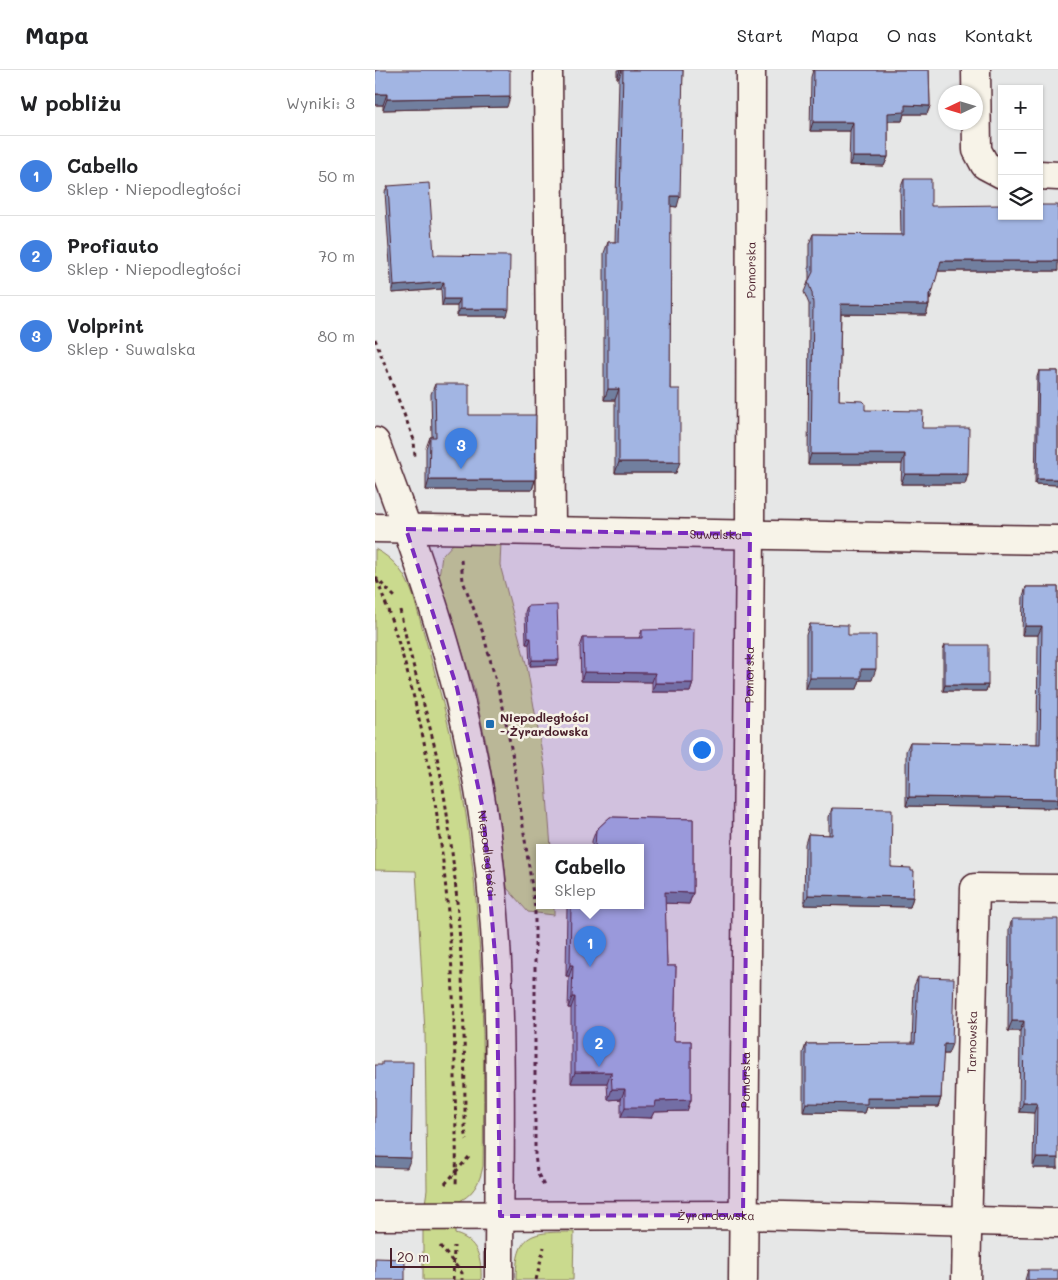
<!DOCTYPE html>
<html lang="pl">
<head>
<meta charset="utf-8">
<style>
  :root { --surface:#fff; --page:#f6f6f6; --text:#202124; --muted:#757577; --line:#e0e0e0; --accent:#db2777 }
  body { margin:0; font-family:Mali,sans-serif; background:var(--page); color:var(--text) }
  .controls { position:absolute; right:15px; top:15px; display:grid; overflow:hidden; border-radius:0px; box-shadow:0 1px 4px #0004 }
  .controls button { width:45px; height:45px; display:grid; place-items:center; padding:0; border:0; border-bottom:1px solid var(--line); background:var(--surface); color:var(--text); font:25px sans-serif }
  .compass { position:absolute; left:563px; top:15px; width:45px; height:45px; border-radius:50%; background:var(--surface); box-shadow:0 1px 4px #0004; rotate:266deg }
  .scale { position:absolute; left:15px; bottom:12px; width:96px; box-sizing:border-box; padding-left:5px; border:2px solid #4a1f2b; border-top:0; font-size:14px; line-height:18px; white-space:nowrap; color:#4a1f2b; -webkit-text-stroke:4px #f7f3e8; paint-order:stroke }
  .you { position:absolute; left:326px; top:679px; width:18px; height:18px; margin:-12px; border:4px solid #fff; border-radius:50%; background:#1a73e8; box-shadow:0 0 0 8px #1a73e833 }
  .badge { display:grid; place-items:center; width:32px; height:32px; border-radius:50%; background:var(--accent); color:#fff; font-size:16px; font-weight:700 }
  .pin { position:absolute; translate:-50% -41px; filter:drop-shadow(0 1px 2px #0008) }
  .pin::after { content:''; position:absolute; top:26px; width:18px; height:15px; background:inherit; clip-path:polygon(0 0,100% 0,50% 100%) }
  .popup { position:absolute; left:161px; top:774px; width:108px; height:65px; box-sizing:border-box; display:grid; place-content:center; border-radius:0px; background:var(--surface); filter:drop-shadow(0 1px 4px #0005); font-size:16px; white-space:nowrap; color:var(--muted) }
  .popup b { font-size:19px; color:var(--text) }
  .popup::after { content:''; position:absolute; left:50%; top:100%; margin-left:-10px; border:10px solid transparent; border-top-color:var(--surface) }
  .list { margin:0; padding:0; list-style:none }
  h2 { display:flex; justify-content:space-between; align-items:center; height:65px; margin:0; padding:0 20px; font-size:21px }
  h2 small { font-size:16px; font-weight:400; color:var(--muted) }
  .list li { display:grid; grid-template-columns:32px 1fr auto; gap:15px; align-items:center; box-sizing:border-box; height:80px; padding:0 20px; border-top:1px solid var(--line) }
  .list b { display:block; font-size:19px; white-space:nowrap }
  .list p { margin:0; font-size:16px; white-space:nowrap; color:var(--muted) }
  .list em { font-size:16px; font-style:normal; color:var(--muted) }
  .icon { flex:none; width:28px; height:28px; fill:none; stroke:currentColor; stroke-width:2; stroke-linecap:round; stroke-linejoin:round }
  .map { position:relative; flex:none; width:683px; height:1210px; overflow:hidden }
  header { display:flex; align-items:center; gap:30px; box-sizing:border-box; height:70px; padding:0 25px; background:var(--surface); border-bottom:1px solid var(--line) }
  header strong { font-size:24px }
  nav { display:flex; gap:28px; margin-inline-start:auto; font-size:18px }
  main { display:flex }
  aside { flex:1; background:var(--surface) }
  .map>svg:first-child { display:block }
  .grass { fill:#cada8e; stroke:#8a7c5c }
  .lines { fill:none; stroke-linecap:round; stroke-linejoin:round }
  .street-casing { stroke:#4a1f2b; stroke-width:31 }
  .secondary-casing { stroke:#4a1f2b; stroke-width:31 }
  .path { stroke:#4a1f2b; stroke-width:3; stroke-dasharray:4 4; stroke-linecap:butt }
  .street { stroke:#f7f3e8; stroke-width:28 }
  .secondary { stroke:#f7f3e8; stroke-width:28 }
  .wall { fill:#8b9cc3; stroke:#4a1f2b }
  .shaded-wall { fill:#717f9f; stroke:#4a1f2b }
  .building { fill:#a2b5e3; stroke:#4a1f2b }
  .marked { fill:#7b2cbf; fill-opacity:0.2; stroke:#7b2cbf; stroke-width:4; stroke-dasharray:10 6; stroke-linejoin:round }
  .poi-dot { fill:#1f6fb2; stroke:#f7f3e8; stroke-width:2 }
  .labels { text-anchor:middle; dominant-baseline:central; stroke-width:5; stroke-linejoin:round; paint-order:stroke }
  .street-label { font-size:12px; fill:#4a1f2b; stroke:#f7f3e8 }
  .poi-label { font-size:12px; font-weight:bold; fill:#4a1f2b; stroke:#f7f3e8; text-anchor:start }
</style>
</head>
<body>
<header>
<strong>Mapa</strong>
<nav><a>Start</a><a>Mapa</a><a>O nas</a><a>Kontakt</a></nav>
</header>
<main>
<aside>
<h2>W pobliżu<small>Wyniki: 3</small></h2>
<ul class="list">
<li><span class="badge" style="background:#3f7fe0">1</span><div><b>Cabello</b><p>Sklep · Niepodległości</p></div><em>50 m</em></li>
<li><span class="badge" style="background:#3f7fe0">2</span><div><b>Profiauto</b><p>Sklep · Niepodległości</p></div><em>70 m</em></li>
<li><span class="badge" style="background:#3f7fe0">3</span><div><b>Volprint</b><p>Sklep · Suwalska</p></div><em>80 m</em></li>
</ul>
</aside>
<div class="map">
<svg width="683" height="1210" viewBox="0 0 683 1210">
  <rect width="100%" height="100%" fill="#e6e7e7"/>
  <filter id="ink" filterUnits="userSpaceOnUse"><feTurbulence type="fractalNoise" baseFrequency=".02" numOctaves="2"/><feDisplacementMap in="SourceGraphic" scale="10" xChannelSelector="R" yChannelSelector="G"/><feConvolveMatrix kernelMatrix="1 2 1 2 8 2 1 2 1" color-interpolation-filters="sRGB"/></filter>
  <g filter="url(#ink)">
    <path class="grass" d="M126,472l-1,23 27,102 18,103 6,78h-11v58h14v9l-26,-3 -21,-24 -7,-63 -13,-78 -13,-58 -35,-113 3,-20 12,-13z
      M0,479c20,10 31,26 38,46 21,73 42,146 53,220 17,115 19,235 17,351 -3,17 -11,31 -28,37v31c23,6 27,25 26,46h-58v-63l4,-27 -2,-158 -9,-161 -41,-1z
      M199,1162l-1,48h-57c0,-48 16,-48 58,-48z"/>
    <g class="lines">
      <g class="street-casing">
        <g id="street">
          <path d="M173,0l3,461"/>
          <path d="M601,0l1,80 8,15 17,9"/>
          <path d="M664,105l19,1"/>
          <path id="s1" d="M0,458l683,12"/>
          <path id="s2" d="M0,1146l368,-1 315,8"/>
          <path id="s3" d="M368,1210l7,-746 1,-464"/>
          <path id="s4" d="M591,1210l9,-392 83,1"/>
        </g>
      </g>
      <g class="secondary-casing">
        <g id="secondary">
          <path id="s5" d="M0,372c45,118 88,241 107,366 24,152 17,318 17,472"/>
        </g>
      </g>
      <path class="path" d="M0,269l39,101 1,18
        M86,490l2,21 20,52 20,74 10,51 22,150v246l2,18 7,14
        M0,507l22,22
        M2,510c60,156 76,323 78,490 0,39 2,78 1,117
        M25,540c13,64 36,126 45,191 17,109 20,219 20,329l2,10
        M70,1114l24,-27
        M65,1176l22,27v7
        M78,1210l1,-34
        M161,1210l8,-33"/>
      <use href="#street" class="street"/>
      <use href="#secondary" class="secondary"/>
    </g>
    <path class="wall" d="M0,0l132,37 -124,3v-5h-8z
      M242,0h66l-6,137 -7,-1v183l6,84h-61v-73h-11v-147l4,-11h7l4,-164h-2z
      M438,0h116l1,36 -3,8h-23l-2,7h-14v36l-4,9 -35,-1 1,-34h-40l1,-54z
      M529,109l27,27 127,65h-120l-9,29v5l-3,10 -85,-1 -2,86 26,10 57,18 46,46 -3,10h-64l1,-20h-94l1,-150v-10l-5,-12 5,-12v-36l4,-10 88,1 -1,-46z
      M13,116l46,69 73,61h-50v-10h-15l-1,-17 -49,4 -7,-101z
      M664,301h19v114l-23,-1 2,-107z
      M60,314l34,31 66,65 -3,10h-106v-42l4,-11h2l-1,-43z
      M651,517h32v221l-152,-2v-55l4,-9 127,2 1,-109h-16l1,-39z
      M152,536l32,54 -2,5 -27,1 -1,-22h-3l-1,-32z
      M435,554l38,11 24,45h-12l-3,9h-51v-54z
      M267,560l51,53 -3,9h-38v-10l-71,-1 -1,-34 3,-9h56z
      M570,575l43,40 -2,6h-43v-41z
      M457,738l59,59 20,4 2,26 -3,10 -106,-2 1,-61 3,-10 21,1v-18z
      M235,747l83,2v74l-4,11 -24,-1 2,63h9l-2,75h17v59l-4,11 -33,1 -3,6 -30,-1v-18l-13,1 -1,-17h-36v-75h-3l1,-32h-3l1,-70h73v-58h-48v-7l4,-11z
      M637,849l46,249h-25l1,-55 -15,-1 1,-81h-12l1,-102z
      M543,907l30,77h-5l-2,44 -3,9h-72l-2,6 -61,-1v-59l3,-9h106l2,-58z
      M653,1200l30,10h-33z"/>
    <path class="shaded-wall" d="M245,0h2l-3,8h-2z
      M0,24h12l-4,11h-8z
      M135,27l-3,10 -124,3 4,-11z
      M530,35l25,1 -3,8h-23l-2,7h-17l3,-8z
      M438,52h40l-3,9h-40z
      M478,87h35l-4,9 -35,-1z
      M296,126h9l-3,11 -10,-1z
      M566,191h117v10h-121z
      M69,212l-3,7 -49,4 2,-7z
      M558,220l-3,10 -1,-6z
      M69,229h16l-3,7h-15z
      M466,234l88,1 -3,10 -89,-1z
      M85,239h49l-2,7h-50z
      M233,319h11l-4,11h-11z
      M436,384h94l-3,10h-94z
      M244,392h61l-4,11h-61z
      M530,404h63l-3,10h-64z
      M662,409h21v6l-23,-1z
      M54,410h106l-3,10h-106z
      M650,556h17l-4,9h-16z
      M153,568h3l-2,6h-3z
      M157,590h27l-2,5 -27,1z
      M486,599h15l-4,11h-12l-3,9h-51l4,-11z
      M209,602l71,1 -3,9 -71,-1z
      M280,613h38l-3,9h-38z
      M570,615h43l-2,6h-43z
      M534,727l149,2v9l-152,-2z
      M290,822l28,1 -4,11 -28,-1z
      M433,825l105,2 -3,10 -106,-2z
      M195,895h3l-4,11h-3z
      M197,927h3l-4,11h-3z
      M637,951h12l-4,10h-12z
      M569,974h8l-4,10h-8z
      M200,1002h36l-4,11h-36z
      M237,1019h13l-4,10 -13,1z
      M492,1028h74l-3,9h-72l-2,6 -61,-1 3,-9z
      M316,1030l-4,11 -33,1 -3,6 -30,-1 4,-10 31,-6z
      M648,1033h14l-3,10 -15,-1z
      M0,1087l36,1 -4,10 -32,-1z
      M661,1088h22v10h-25z"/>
    <path class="building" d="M0,0h135v27l-123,2v-5h-12z
      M248,0h60l-3,126h-9l-1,193h10v73h-61v-73h-11v-147h11z
      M439,0h115l1,36 -25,-1v7l-17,1v44h-35v-35h-40z
      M529,109h27v27l71,-1v11h37v-11h19v56h-117l-8,29 -4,4v11l-88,-1 -2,96 24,1 2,2v7l58,1 -1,17h47l-1,46h-63v-20h-94l2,-150 -1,-11 -4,-11 5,-10v-38l91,1z
      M54,113l5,72 76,1 -1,53h-49v-10h-16v-17l-50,4 -6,-100z
      M664,301h19v108h-21z
      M60,314h34v31h67l-1,65h-106l1,-43h6z
      M651,517h32v212l-149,-2 1,-55 130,2 2,-118h-17z
      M182,535l2,55h-27l-1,-22h-3l-1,-32z
      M435,554l38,1v10h28v34h-15v9h-51z
      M319,559l-1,54h-38v-10l-71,-1 -1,-34h59v-8z
      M570,575h43v40h-43z
      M457,738l60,1 -1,58 20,1v3h3l-1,26 -105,-2v-61l24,1z
      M235,747l83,2v74l-28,-1 2,74h9l-2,75h17v59l-35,1 -1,6h-30v-18h-13l-1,-17h-36v-75h-3l1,-32h-3l1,-59h69v-58h-45l1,-18z
      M637,849h46v239h-22l1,-55h-14l1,-82h-12z
      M543,907l36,1 -2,66h-8l-3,54h-74v6l-61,-1v-59l109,-1z
      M7,992h31l-2,96 -36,-1v-92h7z
      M0,1188l30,1v21h-30z
      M653,1200h30v10h-30z"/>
  </g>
  <path class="marked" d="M31,459l344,5 -7,681 -243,1 -3,-237 -14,-169 -26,-122z"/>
  <rect class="poi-dot" x="110" y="649" width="10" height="10" rx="2.5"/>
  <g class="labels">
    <g class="street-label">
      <text stroke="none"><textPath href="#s3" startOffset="1010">Pomorska</textPath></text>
      <text stroke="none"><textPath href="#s1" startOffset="341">Suwalska</textPath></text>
      <text stroke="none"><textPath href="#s3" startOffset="605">Pomorska</textPath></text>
      <text stroke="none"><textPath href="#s5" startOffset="428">Niepodległości</textPath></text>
      <text stroke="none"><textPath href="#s4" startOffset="238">Tarnowska</textPath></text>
      <text stroke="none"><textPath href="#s3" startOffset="200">Pomorska</textPath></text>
      <text stroke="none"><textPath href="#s2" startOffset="341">Żyrardowska</textPath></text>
    </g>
    <g class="poi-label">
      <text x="125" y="647">Niepodległości<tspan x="125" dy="14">- Żyrardowska</tspan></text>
    </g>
  </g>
</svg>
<div class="controls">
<button>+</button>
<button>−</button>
<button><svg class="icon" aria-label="layers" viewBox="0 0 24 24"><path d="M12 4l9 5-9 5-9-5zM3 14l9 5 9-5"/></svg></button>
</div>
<svg class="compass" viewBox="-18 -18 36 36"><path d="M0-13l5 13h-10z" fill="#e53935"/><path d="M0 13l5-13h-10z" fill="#757577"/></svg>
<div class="scale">20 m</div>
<div class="you"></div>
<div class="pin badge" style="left:215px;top:897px;background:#3f7fe0">1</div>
<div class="popup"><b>Cabello</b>Sklep</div>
<div class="pin badge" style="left:224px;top:997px;background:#3f7fe0">2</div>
<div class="pin badge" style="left:86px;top:399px;background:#3f7fe0">3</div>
</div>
</main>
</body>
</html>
